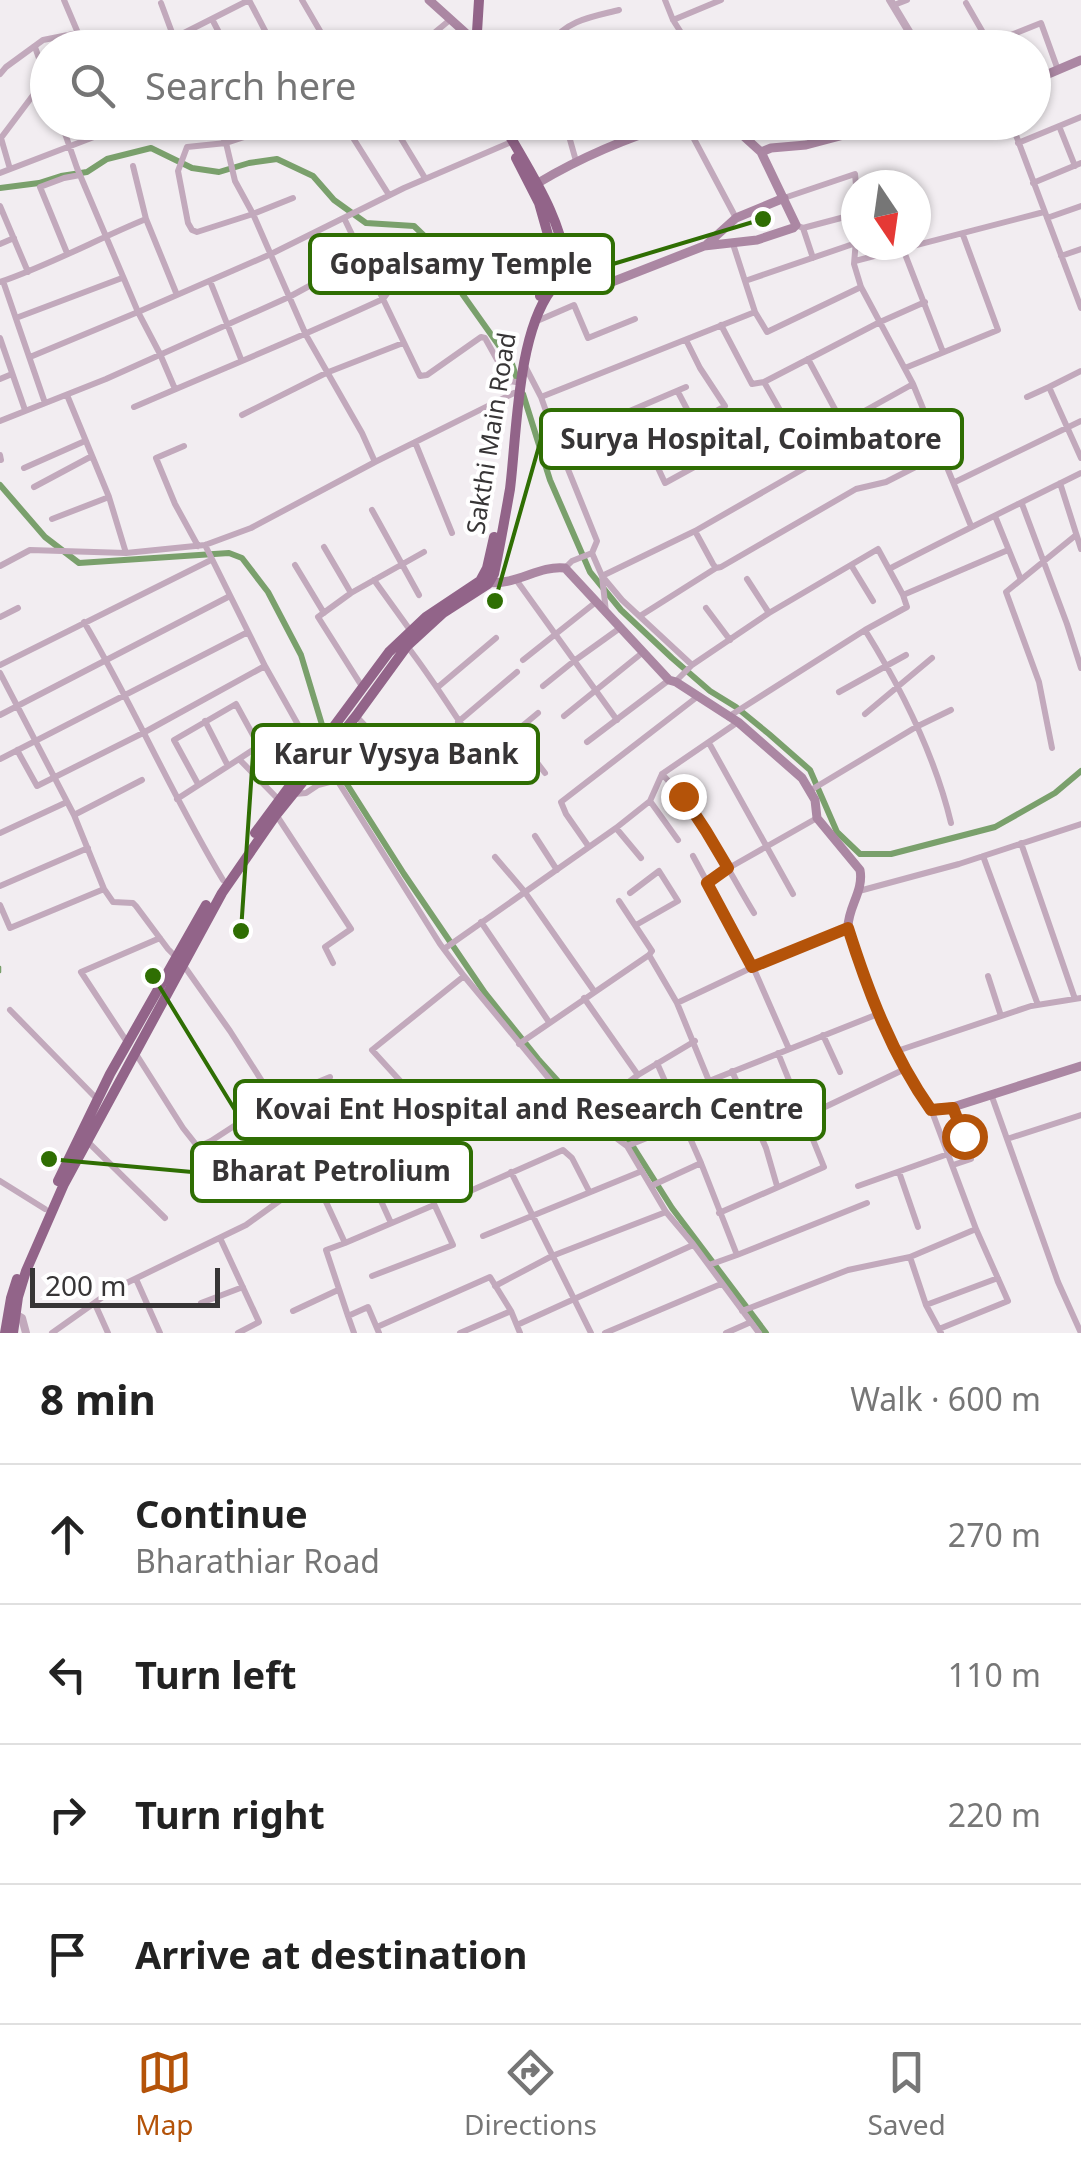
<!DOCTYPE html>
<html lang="en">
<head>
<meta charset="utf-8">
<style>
  :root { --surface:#fff; --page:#f2f2f2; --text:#222; --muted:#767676; --line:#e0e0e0; --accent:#b45309 }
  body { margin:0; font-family:"Noto Sans",sans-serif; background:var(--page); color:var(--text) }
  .compass { position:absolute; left:841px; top:170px; width:90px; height:90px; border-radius:50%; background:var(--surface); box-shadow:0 2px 8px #0004; rotate:167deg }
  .scale { position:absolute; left:30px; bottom:25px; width:190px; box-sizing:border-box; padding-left:10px; border:5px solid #373536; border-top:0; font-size:28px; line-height:35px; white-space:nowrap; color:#373536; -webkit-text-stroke:8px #fff; paint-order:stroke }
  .stop { position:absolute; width:30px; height:30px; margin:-22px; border:8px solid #b45309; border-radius:50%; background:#fff }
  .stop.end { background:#b45309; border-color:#fff; box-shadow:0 2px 10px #0008 }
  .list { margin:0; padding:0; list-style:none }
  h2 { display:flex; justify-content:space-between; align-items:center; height:130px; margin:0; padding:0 40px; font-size:42px }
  h2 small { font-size:32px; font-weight:400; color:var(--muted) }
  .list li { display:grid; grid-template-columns:65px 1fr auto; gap:30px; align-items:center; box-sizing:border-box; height:140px; padding:0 40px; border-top:2px solid var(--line) }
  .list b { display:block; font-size:38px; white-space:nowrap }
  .list p { margin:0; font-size:32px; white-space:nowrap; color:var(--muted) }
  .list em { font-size:32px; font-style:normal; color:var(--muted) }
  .icon { flex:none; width:55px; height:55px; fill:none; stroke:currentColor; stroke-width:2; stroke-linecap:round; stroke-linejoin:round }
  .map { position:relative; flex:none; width:1081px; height:1333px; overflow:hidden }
  .search { position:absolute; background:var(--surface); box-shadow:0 2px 8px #0004; left:30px; right:30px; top:30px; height:110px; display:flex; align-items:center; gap:25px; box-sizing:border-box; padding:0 35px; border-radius:55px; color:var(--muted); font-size:38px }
  .sheet { height:690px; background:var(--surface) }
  nav { display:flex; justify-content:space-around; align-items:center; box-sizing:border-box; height:140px; border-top:2px solid var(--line); background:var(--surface); font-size:28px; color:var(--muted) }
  nav a { display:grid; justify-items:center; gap:5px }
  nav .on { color:var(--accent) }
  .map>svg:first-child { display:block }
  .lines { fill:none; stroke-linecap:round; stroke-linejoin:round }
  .stream { stroke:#7aa06c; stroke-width:2.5 }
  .canal { stroke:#7aa06c; stroke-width:6 }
  .minor { stroke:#c2a9bc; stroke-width:6 }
  .tertiary { stroke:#c2a9bc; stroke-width:8 }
  .secondary { stroke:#ab87a3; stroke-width:9 }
  .trunk { stroke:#926489; stroke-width:10 }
  .route { stroke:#b45309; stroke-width:12 }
  .labels { text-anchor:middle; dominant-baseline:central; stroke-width:8; stroke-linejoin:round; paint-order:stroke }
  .street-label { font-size:25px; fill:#373536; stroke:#fff }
  .leader { fill:none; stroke:#2f6e03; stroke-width:4 }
  .callout-dot { fill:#2f6e03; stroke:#fff; stroke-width:4 }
  .callout { fill:#fff; stroke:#2f6e03; stroke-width:4 }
  .callout-label { font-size:28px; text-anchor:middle; font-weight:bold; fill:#373536 }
</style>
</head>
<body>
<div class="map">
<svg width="1081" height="1333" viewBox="0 0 1081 1333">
  <rect width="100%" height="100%" fill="#f2edf1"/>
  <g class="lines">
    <path class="stream" d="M0,967v5"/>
    <path class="canal" d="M0,188l39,-5 22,-7 26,-4 20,-13 44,-11 41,20 27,4 30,-9 28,-4 36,17 21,24 32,23 48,3 25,24 24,45 49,69 6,18
      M523,394l27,86 40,92 31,38 51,48 38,33 26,16 33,27 41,36 27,62 23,22h31l104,-27 60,-34 26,-22
      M0,485l45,52 34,26 150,-10 13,5 26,34 33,63 25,83
      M330,750l6,17 68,107 81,119 53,66 37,41 36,29 16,8 45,71 94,125"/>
    <path class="minor" d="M249,0l25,48
      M302,0l28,48
      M665,0l8,20 18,28
      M161,3l13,35
      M966,3l23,40
      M894,5l13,-5
      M212,19l15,29
      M673,20l48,-20
      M552,43c13,-23 44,-27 67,-33
      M35,47l13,37
      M178,48l-4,-10 75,-38
      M416,48l35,-29
      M540,48l12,-5 13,5
      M869,48l42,-13
      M978,48l63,-25 17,47
      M0,74l6,-7 37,-27 35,-7 -14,-33
      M61,122l16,46 61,144 133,-58 133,-66 105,-45
      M215,122l11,21 63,-21
      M343,122l46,73
      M391,122l34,56
      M565,122l11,39
      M685,122l51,96
      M1011,122l70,186
      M1059,126l16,40
      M1018,143l63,-26
      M133,166l13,53 31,76
      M10,169l-9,-31 45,-60
      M0,173l133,-51
      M1033,183l48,-20
      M293,198l-40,16 -56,18 -5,-2 -4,-7 -10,-52 9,-24 39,-4 9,38 18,33 53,121 56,98 13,29
      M784,198l71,-24 1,11
      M0,206l28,66
      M1047,218l34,-12
      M345,220l75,156 7,-1 54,-38 4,1 24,43 7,1
      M796,225l7,3 53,-14
      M803,228l10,30
      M856,240l-2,24 7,23 52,97 58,142
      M0,244l14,-6
      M903,249l40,103
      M67,253l-27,-66 24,-9 16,-3
      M1061,256l20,-7
      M855,261l189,-49
      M369,270l58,-18
      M3,281l42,122
      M210,281l31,78
      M745,281l111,-38
      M0,282c50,-17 97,-43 146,-63
      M755,312l12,20 94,-45
      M16,318l106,-40
      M537,321l37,-16 14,33 47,-19
      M721,325l31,59 12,-2 116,-60 45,-20
      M0,338l25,72
      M30,357l108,-45 22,42 15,35
      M526,368l15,29
      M905,368l93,-38 -35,-95
      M1081,371l-32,16 32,71
      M0,379l12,-5
      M764,382l47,83
      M678,392l33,63
      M67,395l42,102 17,56
      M1027,397l22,-10
      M134,407c83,-36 167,-70 249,-108l6,-8 17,-7
      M632,412l33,71 31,-17
      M242,415l84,-42 77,-30
      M0,421l106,-42 183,-82 72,-39
      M841,424l72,-40
      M415,442l37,91
      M557,442l129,-55
      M184,446l-28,12 19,46 23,42
      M648,449l77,-43 -25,-38 -14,-28
      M0,455l1,5
      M24,468l61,-27
      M955,482l126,-61
      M1060,483l21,66
      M34,487l58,-31
      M1022,504l45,120 14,44
      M372,510l47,85
      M995,516l26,64
      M52,519l57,-22
      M695,531l157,-90 -44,-82
      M205,545l60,121 49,87
      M324,547l27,46
      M592,553l10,23 20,24 70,65
      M295,565l29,48
      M851,565l22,36
      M0,566l30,-16 96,3 79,-8 46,-17 124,-66 139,-69
      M565,568l7,-7 20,-8 5,-12 -40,-99 -16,-45 214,-85 -22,-68
      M889,569c63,-33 128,-64 192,-96
      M747,579l22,34
      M374,580l36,50
      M517,581l100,139
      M706,608l24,32
      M606,612l-4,-36 93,-45 18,33 3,4 5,-1 135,-78 30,-7 57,-29
      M640,616l76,-48
      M0,617l18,-9
      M84,622c50,84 88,174 139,258
      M865,630c36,58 70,126 86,193
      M407,646c28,36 51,75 77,112l54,-45
      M523,660l73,-58
      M0,665l211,-105
      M0,673l74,142 30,74 9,13 20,1 3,3 32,43 14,14 48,68 44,69 40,76 -68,49 -132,64 -62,44
      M676,681l16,-16 77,-52 109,-64 25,46
      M543,686l31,-25 46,-33
      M438,687l58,-49
      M363,688l-45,-71 33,-24 73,-41
      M839,692l67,-37
      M865,714l67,-56
      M0,715l230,-119
      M564,716l78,-63
      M357,717l18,19
      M728,717l137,-87 42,-23 -4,-12 105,-45
      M205,721l23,45
      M458,722l59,-50
      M514,733l31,40
      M587,742l82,-62
      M709,743l84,151
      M1052,748l-13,-66 -33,-90 70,-57
      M17,750l20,36 106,-53 122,-67
      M0,759l248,-127
      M662,774c39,40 63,91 92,139
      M198,784l-24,-44 62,-36 23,42 -20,13
      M811,790l105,-63 35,-17
      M294,794l12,-1 12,-8 19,-5 103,164 24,32 106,128 57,42 39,66 27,32 66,89
      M177,799l62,-40 39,40
      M650,801l28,39
      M74,815l68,-35
      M277,816l74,113 -26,18 8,16
      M616,828l25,30
      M0,833l67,-31
      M535,836l22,34
      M1021,843l54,156
      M589,847l-23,-33 -5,-12 136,-105
      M693,856l60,111 36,82
      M983,856l55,149
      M495,857l29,34 70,100
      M707,883l20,-14 90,-51
      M0,886l88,-38
      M859,891l100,-27 122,-40
      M630,893l29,-22 19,30 -42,24
      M619,901l33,50 -3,4
      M0,905l10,23 94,-39
      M481,922l68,100
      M444,949l172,-121 34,-27 12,-27 76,-52
      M988,976l13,40
      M584,998l54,77
      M677,1003l32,78 169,-67
      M10,1010l87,89
      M823,1035l17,37
      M127,1042l-46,-70 79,-34
      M519,1044l130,-89 28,48 76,-36 95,-40
      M897,1051l134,-45 50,-8
      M136,1054l47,74 15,19 13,-6 63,-41 56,-23
      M657,1063l44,100 36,92 -28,10
      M732,1071l34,77 11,38
      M991,1094l67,188 23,51
      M825,1107l80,-38
      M931,1109l45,120 32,72 -69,28
      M584,1116l54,-41 57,-34
      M1007,1139l74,-24
      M88,1142l77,76
      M627,1146l57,-23
      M358,1150l33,73
      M953,1165l18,-6 -18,-52
      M511,1172l80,161
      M899,1172l19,55
      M0,1181l45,28
      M651,1186l50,-23
      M858,1186l90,-32
      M461,1195l102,-45 9,8 17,33
      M719,1213l105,-46 -46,-114
      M483,1236l159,-65
      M220,1238l39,84 -21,11
      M345,1243l89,-38
      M737,1255l130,-52
      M910,1257l16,48 15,28
      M372,1276l81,-31 -55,-119
      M136,1279l24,54
      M495,1286l57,-30 114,-44
      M201,1303l42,-16
      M95,1304l13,29
      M926,1305l72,-27
      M293,1311l45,-21
      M742,1311l106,-41 62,-13 66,-28
      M348,1316l6,17
      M517,1325l176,-80
      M377,1327l113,-50 21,34
      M379,1333l-11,-26 -20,9 -22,-66 19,-7 -31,-67 99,-59v-17l-10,-16 -31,-34 92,-74
      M460,1333l51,-22 9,22
      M605,1333l116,-49
      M726,1333l25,-11"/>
    <path class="tertiary" d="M890,0l29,48
      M13,1313l9,5 4,15"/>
    <path class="secondary" d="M429,0l50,45
      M1034,80l47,-20
      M761,152l10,-4 35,-3 87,-23
      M538,183c45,-27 91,-46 141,-61
      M706,245l30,-27 48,-20
      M558,275l36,14 110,-43 53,-6 36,-12 3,-3 -35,-73 -33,-30
      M484,582c32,5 53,-17 81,-14l104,112 7,2 62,40 64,56 13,22 2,18 43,52c4,21 -12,37 -12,57 20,64 44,128 83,182l22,-2 128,-41"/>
    <path class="trunk" d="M476,48l3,-48
      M516,158l23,45 15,53 1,7 -15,33
      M255,833l134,-181 37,-35 54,-36 7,-13 7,-31
      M58,1181l52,-107 96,-169
      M5,1333l6,-35 6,-19
      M13,1333l5,-36 8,-26 38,-87 158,-291 54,-78 80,-99 51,-70 36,-33 45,-29 6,-10c6,-28 11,-57 16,-85 7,-56 7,-153 41,-199 4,-6 11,-11 16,-17 -4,-56 -39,-103 -65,-151"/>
  </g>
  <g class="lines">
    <path class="route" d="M683,796l23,35 22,37 -21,15 45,84 96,-39c20,63 44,127 83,182l22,-2 11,28"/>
  </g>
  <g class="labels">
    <g class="street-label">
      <text transform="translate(490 433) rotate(-81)">Sakthi Main Road</text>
    </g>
  </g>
  <path class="leader" d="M763 219L613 264M495 601L541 439M241 931L253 754M153 976L235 1110M49 1159L192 1172"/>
  <g class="callout-dot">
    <circle cx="763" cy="219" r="10"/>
    <circle cx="495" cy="601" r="10"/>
    <circle cx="241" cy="931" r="10"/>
    <circle cx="153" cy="976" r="10"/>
    <circle cx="49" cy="1159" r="10"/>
  </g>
  <g class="callout">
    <rect x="310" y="235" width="303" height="58" rx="10"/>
    <rect x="541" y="410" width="421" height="58" rx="10"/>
    <rect x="253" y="725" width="285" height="58" rx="10"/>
    <rect x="235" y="1081" width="589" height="58" rx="10"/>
    <rect x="192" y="1143" width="279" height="58" rx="10"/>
  </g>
  <g class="callout-label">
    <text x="461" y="274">Gopalsamy Temple</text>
    <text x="751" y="449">Surya Hospital, Coimbatore</text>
    <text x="396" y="764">Karur Vysya Bank</text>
    <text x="529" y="1119">Kovai Ent Hospital and Research Centre</text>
    <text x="331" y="1181">Bharat Petrolium</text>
  </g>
</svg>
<svg class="compass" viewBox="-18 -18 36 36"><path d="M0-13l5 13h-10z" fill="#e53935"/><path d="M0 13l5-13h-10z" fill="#767676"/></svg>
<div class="scale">200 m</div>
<div class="stop" style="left:964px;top:1136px"></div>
<div class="stop end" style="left:683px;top:796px"></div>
<div class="search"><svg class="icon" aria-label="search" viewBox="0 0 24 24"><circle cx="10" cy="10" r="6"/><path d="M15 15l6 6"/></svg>Search here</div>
</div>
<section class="sheet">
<h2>8 min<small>Walk · 600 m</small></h2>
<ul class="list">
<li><svg class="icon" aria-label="ahead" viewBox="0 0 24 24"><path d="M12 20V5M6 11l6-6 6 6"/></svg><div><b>Continue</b><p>Bharathiar Road</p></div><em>270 m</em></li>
<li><svg class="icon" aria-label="left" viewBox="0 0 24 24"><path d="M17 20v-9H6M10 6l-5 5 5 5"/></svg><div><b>Turn left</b></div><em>110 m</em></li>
<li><svg class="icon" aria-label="right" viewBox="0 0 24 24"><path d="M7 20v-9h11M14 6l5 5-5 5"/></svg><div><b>Turn right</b></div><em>220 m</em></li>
<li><svg class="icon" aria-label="arrive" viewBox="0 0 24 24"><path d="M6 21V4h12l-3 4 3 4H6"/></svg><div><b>Arrive at destination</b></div></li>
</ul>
</section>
<nav>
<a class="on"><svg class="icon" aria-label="map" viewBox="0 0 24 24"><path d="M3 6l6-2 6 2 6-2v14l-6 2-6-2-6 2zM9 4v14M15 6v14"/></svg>Map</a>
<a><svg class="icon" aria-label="directions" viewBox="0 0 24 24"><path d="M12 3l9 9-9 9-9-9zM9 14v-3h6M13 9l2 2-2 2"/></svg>Directions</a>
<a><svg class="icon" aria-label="saved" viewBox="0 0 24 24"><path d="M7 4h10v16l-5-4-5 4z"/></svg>Saved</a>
</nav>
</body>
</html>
